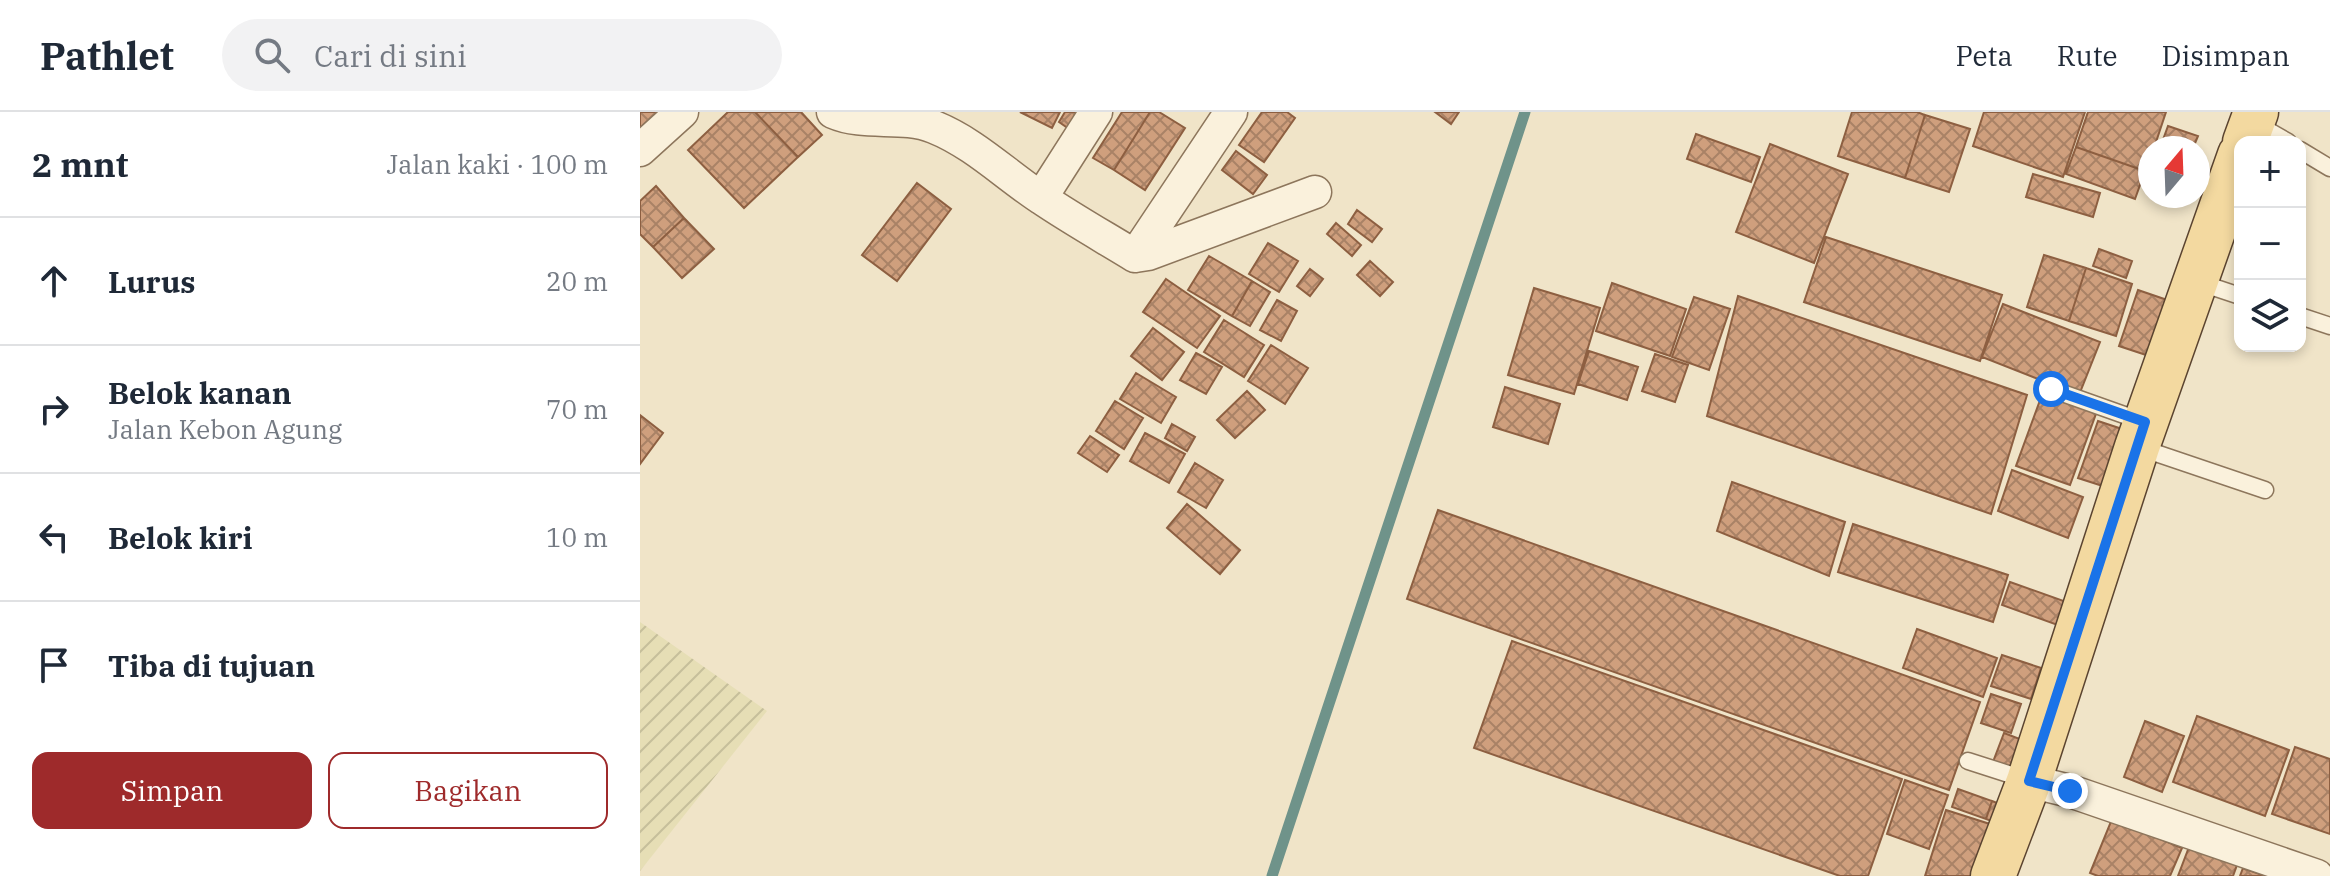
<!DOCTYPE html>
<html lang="id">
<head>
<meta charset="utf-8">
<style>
  :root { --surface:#fff; --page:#f2f2f3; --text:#1f2937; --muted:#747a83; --line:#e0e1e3; --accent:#9e2a2b }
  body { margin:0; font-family:"IBM Plex Serif",serif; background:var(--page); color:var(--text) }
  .controls { position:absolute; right:24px; top:24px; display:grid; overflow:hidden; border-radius:16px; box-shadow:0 4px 12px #0003 }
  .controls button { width:72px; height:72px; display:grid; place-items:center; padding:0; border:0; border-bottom:2px solid var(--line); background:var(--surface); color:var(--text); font:40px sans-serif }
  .compass { position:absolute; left:1498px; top:24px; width:72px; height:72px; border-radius:50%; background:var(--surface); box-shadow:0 4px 12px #0003; rotate:19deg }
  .stop { position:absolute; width:24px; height:24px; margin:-18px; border:6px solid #1a73e8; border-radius:50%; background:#fff }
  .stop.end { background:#1a73e8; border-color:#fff; box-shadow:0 2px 8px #0008 }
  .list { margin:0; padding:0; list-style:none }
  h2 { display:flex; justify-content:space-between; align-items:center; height:104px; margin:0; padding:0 32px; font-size:34px }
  h2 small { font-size:26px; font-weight:400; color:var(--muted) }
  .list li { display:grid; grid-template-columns:52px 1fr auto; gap:24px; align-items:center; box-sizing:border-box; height:128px; padding:0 32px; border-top:2px solid var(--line) }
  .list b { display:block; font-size:30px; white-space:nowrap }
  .list p { margin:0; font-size:26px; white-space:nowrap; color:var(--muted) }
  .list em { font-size:26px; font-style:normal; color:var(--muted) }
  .actions { display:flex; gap:16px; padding:24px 32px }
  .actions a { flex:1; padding:18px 0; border:2px solid var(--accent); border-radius:16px; text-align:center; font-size:28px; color:var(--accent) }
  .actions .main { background:var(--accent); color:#fff }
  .icon { flex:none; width:44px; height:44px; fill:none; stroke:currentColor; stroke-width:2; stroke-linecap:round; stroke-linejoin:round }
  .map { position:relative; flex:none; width:1690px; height:764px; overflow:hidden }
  header { display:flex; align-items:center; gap:48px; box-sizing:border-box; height:112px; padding:0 40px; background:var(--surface); border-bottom:2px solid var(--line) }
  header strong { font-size:38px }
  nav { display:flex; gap:44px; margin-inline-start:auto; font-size:28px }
  .search { width:560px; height:72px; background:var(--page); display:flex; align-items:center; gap:20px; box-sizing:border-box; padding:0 28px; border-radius:44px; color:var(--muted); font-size:30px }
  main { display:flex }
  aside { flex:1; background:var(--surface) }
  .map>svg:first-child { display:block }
  .farmland { fill:url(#farmland-furrows) }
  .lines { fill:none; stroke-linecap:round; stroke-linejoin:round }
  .stream { stroke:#6f938a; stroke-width:11 }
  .building { fill:url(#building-cross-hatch); stroke:#8d5f41; stroke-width:2 }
  .service-casing { stroke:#8d765c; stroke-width:19 }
  .minor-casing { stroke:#8d765c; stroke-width:35 }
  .primary-casing { stroke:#5b4430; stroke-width:47 }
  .service { stroke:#faf1dc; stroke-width:16 }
  .minor { stroke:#faf1dc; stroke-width:32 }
  .primary { stroke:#f3d9a0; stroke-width:44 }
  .route { stroke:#1a73e8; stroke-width:10 }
</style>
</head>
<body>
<header>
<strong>Pathlet</strong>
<div class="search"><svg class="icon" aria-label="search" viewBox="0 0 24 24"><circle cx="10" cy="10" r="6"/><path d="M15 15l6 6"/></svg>Cari di sini</div>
<nav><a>Peta</a><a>Rute</a><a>Disimpan</a></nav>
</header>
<main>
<aside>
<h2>2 mnt<small>Jalan kaki · 100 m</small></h2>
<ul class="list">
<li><svg class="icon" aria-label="ahead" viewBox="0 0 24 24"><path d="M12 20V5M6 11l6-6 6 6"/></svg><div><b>Lurus</b></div><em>20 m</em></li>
<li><svg class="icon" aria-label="right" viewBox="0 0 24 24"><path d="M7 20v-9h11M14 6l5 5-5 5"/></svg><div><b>Belok kanan</b><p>Jalan Kebon Agung</p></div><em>70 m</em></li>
<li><svg class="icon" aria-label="left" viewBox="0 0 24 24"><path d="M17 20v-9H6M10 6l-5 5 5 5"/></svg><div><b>Belok kiri</b></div><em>10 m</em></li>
<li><svg class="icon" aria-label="arrive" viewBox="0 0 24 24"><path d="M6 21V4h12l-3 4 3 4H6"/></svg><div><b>Tiba di tujuan</b></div></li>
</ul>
<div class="actions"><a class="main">Simpan</a><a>Bagikan</a></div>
</aside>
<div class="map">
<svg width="1690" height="764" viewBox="0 0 1690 764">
  <defs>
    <pattern id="farmland-furrows" width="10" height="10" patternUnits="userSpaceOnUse" patternTransform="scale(2)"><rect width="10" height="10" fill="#e6deb5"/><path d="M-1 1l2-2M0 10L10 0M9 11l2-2" fill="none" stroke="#c6bf9b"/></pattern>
    <pattern id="building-cross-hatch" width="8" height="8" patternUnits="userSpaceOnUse" patternTransform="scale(2)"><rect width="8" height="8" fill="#cf9f7d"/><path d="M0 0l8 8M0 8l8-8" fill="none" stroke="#a98266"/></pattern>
  </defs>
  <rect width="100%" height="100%" fill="#f0e4c8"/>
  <path class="farmland" d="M0,510l127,89 -127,160z"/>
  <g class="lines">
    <path class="stream" d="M632,764l253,-764"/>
  </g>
  <path class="building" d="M0,0h28l-28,25z
    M88,0h27l43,45 -54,51 -56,-58z
    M115,0h46l21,23 -24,22z
    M380,0h40l-8,16z
    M425,0h19l-12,19 -13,-9z
    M482,0h28l-36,58 -21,-12z
    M510,0h9l26,16 -40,62 -31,-20z
    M622,0h25l8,6 -31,44 -25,-17z
    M795,0h24l-8,12z
    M1212,0h65l8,3 -20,63 -67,-22z
    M1344,0h101l-22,65 -90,-31z
    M1448,0h78l-12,36h-4l-5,23 -69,-24z
    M1285,3l45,14 -21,63 -44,-14z
    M1528,14l30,10 -5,12h-33z
    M1056,22l64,23 -9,25 -64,-23z
    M1130,32l78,30 -34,89 -78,-31z
    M1436,35l69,24 -10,28 -69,-25z
    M596,39l31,24 -14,19 -31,-24z
    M1393,62l67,19 -7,24 -67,-20z
    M277,71l34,26 -54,72 -35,-26z
    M16,74l28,32 -31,29 -13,-13v-33z
    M717,98l25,19 -10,13 -24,-18z
    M44,106l30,31 -32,29 -29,-31z
    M696,111l25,22 -9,11 -25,-22z
    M1186,125l176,58 -22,66 -176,-59z
    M628,131l30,18 -19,31 -30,-18z
    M1459,137l33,12 -6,17 -33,-12z
    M1404,143l42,13 -17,53 -42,-14z
    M569,144l43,25 -20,35 -44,-26z
    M730,149l23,21 -13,14 -23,-21z
    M1446,156l46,16 -16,52 -47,-15z
    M670,157l13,10 -13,17 -13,-10z
    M526,167l54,37 -23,32 -54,-36z
    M612,169l18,11 -20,34 -18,-10z
    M972,171l74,26 -16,47 -74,-25z
    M894,176l66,20 -26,86 -66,-19z
    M1498,178l32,11 -18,56 -33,-11z
    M1098,184l289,99 -36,119 -284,-98z
    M1054,185l36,12 -21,61 -37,-13z
    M637,188l20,11 -16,30 -21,-11z
    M1363,192l97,38 -21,53 -97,-38z
    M584,208l40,25 -20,32 -40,-25z
    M513,216l31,24 -22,28 -31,-24z
    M631,233l37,23 -23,36 -37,-23z
    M949,239l49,16 -11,33 -49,-16z
    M556,241l26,14 -16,27 -26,-14z
    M1015,242l33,11 -13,37 -33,-11z
    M496,261l40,24 -15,26 -41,-24z
    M865,275l55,17 -12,40 -55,-17z
    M607,279l18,19 -30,28 -18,-18z
    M1403,280l54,19 -27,74 -54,-19z
    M475,289l28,17 -19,31 -28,-18z
    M0,303l23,18 -23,31z
    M1458,309l33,11 -19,57 -34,-11z
    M532,312l23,13 -8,14 -22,-13z
    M505,321l40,21 -16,29 -39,-22z
    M450,324l29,19 -12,17 -29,-19z
    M555,351l28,17 -17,28 -28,-16z
    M1372,358l71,27 -15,41 -70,-27z
    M1092,370l113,40 -16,54 -112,-45z
    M547,392l53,46 -20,24 -53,-46z
    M798,398l542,192 -31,88 -542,-191z
    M1213,412l155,51 -15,47 -155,-50z
    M1370,470l65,23 -9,23 -64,-23z
    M1277,517l80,29 -14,39 -80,-29z
    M872,529l390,138 -34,97h-28l-366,-128z
    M1362,543l39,13 -10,31 -40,-13z
    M1351,582l30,10 -10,29 -30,-10z
    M1557,604l92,34 -24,66 -92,-34z
    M1505,609l39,15 -22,56 -38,-15z
    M1364,621l21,8 -11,29 -21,-8z
    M1655,635l35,12v75l-58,-20z
    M1265,668l43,15 -19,54 -42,-15z
    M1318,677l34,12 -6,18 -34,-12z
    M1352,689l13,5 -6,18 -13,-5z
    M1306,698l47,15 -17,51h-51z
    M1472,707l70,29 -12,28h-72l-8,-3z
    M1549,735l48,18 -4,11h-55z
    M1603,756l22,8h-25z"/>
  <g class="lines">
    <g class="service-casing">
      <path id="service" d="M1613,10l35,20
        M1660,38l30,18
        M1558,170l42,14
        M1660,204l30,10
        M1411,277l93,33
        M1498,335l127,43
        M1328,649l59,19"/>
    </g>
    <g class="minor-casing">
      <path id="minor" d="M193,0c32,14 68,2 101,15 40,16 72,48 107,71 31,21 63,39 94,58l13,-2 167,-62
        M0,38l42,-38
        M401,86l55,-86
        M495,144l96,-144
        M1389,669l41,10 247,85"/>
    </g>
    <g class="primary-casing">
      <path id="primary" d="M1605,30l11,-30
        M1353,764l36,-95 108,-334 103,-292"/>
    </g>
    <use href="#service" class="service"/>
    <use href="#minor" class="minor"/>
    <use href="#primary" class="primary"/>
  </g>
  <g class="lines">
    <path class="route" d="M1411,277l94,33 -116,359 41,10"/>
  </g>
</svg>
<div class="controls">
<button>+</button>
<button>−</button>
<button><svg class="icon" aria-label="layers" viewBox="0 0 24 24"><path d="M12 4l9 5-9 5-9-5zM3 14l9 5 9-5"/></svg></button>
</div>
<svg class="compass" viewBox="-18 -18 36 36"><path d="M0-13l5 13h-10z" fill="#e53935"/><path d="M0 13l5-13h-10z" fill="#747a83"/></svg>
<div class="stop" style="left:1411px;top:277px"></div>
<div class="stop end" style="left:1430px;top:679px"></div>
</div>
</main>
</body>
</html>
